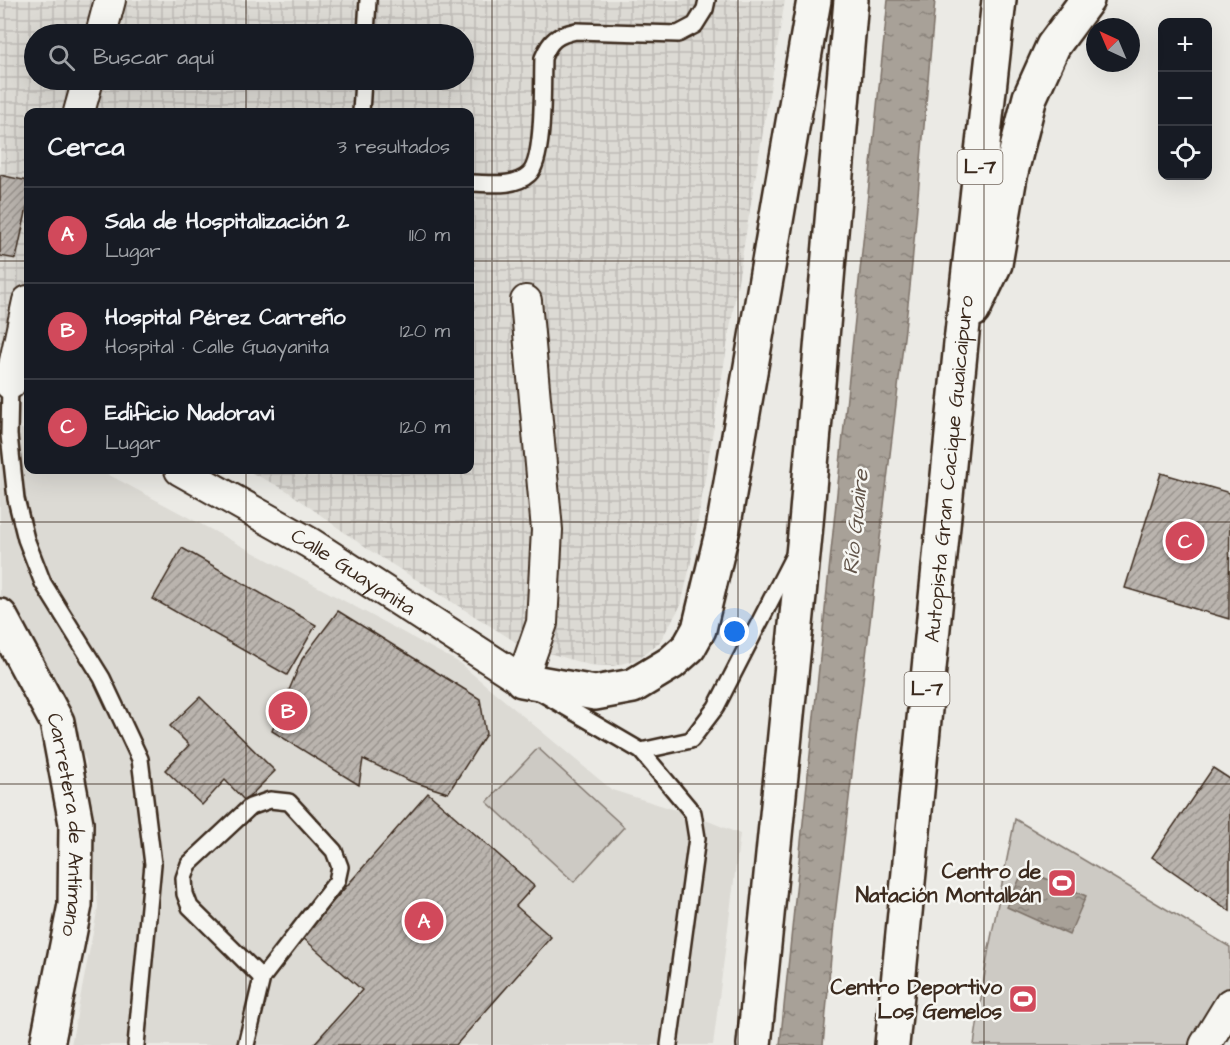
<!DOCTYPE html>
<html lang="es">
<head>
<meta charset="utf-8">
<style>
  :root { --surface:#171b24; --page:#242831; --text:#f1f3f6; --muted:#9ea1a6; --line:#363941; --accent:#d1495b }
  body { margin:0; font-family:"Architects Daughter",sans-serif; background:var(--page); color:var(--text) }
  .controls { position:absolute; right:18px; top:18px; display:grid; overflow:hidden; border-radius:12px; box-shadow:0 6px 24px #0002 }
  .controls button { width:54px; height:54px; display:grid; place-items:center; padding:0; border:0; border-bottom:2px solid var(--line); background:var(--surface); color:var(--text); font:30px sans-serif }
  .compass { position:absolute; left:1086px; top:18px; width:54px; height:54px; border-radius:50%; background:var(--surface); box-shadow:0 6px 24px #0002; rotate:316deg }
  .you { position:absolute; left:735px; top:632px; width:21px; height:21px; margin:-15px; border:4px solid #fff; border-radius:50%; background:#1a73e8; box-shadow:0 0 0 9px #1a73e833 }
  .badge { display:grid; place-items:center; width:39px; height:39px; border-radius:50%; background:var(--accent); color:#fff; font-size:20px; font-weight:700 }
  .pin { position:absolute; translate:-50% -50%; border:3px solid #fff; box-shadow:0 2px 6px #0006 }
  .list { margin:0; padding:0; list-style:none }
  h2 { display:flex; justify-content:space-between; align-items:center; height:78px; margin:0; padding:0 24px; font-size:26px }
  h2 small { font-size:20px; font-weight:400; color:var(--muted) }
  .list li { display:grid; grid-template-columns:39px 1fr auto; gap:18px; align-items:center; box-sizing:border-box; height:96px; padding:0 24px; border-top:2px solid var(--line) }
  .list b { display:block; font-size:22px; white-space:nowrap }
  .list p { margin:0; font-size:20px; white-space:nowrap; color:var(--muted) }
  .list em { font-size:20px; font-style:normal; color:var(--muted) }
  .icon { flex:none; width:33px; height:33px; fill:none; stroke:currentColor; stroke-width:2; stroke-linecap:round; stroke-linejoin:round }
  .map { position:relative; flex:none; width:1230px; height:1045px; overflow:hidden }
  .search { position:absolute; background:var(--surface); box-shadow:0 6px 24px #0002; left:24px; top:24px; width:450px; height:66px; display:flex; align-items:center; gap:15px; box-sizing:border-box; padding:0 21px; border-radius:33px; color:var(--muted); font-size:22px }
  .panel { position:absolute; background:var(--surface); box-shadow:0 6px 24px #0002; left:24px; top:108px; width:450px; height:366px; border-radius:12px }
  .map>svg:first-child { display:block }
  .built { fill:#dcdad4 }
  .industrial { fill:url(#industrial-grid); fill-rule:evenodd }
  .grass { fill:#cdcac4; stroke:#847a71; stroke-width:1.5 }
  .water { fill:url(#water-ripples); stroke:#7c7167; stroke-width:1.5 }
  .building { fill:url(#building-hatch); stroke:#3b2a1e; stroke-width:1.5 }
  .lines { fill:none; stroke-linecap:round; stroke-linejoin:round }
  .service-casing { stroke:#3b2a1e; stroke-width:20 }
  .minor-casing { stroke:#3b2a1e; stroke-width:34 }
  .secondary-casing { stroke:#3b2a1e; stroke-width:38 }
  .motorway-casing { stroke:#3b2a1e; stroke-width:38 }
  .service { stroke:#f6f6f2; stroke-width:15 }
  .minor { stroke:#f6f6f2; stroke-width:30 }
  .secondary { stroke:#f6f6f2; stroke-width:33 }
  .motorway { stroke:#f6f6f2; stroke-width:33 }
  .grid { fill:none; stroke:#3b2a1e; stroke-width:1.5; stroke-opacity:0.55 }
  .labels { text-anchor:middle; dominant-baseline:central; stroke-width:5; stroke-linejoin:round; paint-order:stroke }
  .shield { fill:#f6f6f2; stroke:#73675e; stroke-width:1.5 }
  .shield-label { font-size:20px; font-weight:bold; fill:#3b2a1e }
  .street-label { font-size:21px; fill:#3b2a1e; stroke:#f6f6f2 }
  .poi-label { font-size:21px; font-weight:bold; fill:#3b2a1e; stroke:#f6f6f2; text-anchor:end }
  .water-label { font-size:22px; font-style:italic; fill:#615449; stroke:#f6f6f2 }
</style>
</head>
<body>
<div class="map">
<svg width="1230" height="1045" viewBox="0 0 1230 1045">
  <defs>
    <pattern id="industrial-grid" width="8" height="8" patternUnits="userSpaceOnUse" patternTransform="scale(1.5)"><rect width="8" height="8" fill="#dcdad4"/><path d="M0 4h8M4 0v8" fill="none" stroke="#bebbb6"/></pattern>
    <pattern id="water-ripples" width="26" height="14" patternUnits="userSpaceOnUse" patternTransform="scale(1.5)"><rect width="26" height="14" fill="#a8a198"/><path d="M2 4q2-2 4 0t4 0M15 11q2-2 4 0t4 0" fill="none" stroke="#8a837b"/></pattern>
    <pattern id="building-hatch" width="6" height="6" patternUnits="userSpaceOnUse" patternTransform="scale(1.5)"><rect width="6" height="6" fill="#bab4ae"/><path d="M-1 1l2-2M0 6l6-6M5 7l2-2" fill="none" stroke="#98938d"/></pattern>
  </defs>
  <rect width="100%" height="100%" fill="#ebeae5"/>
  <filter id="ink" filterUnits="userSpaceOnUse"><feTurbulence type="fractalNoise" baseFrequency=".0167" numOctaves="2"/><feDisplacementMap in="SourceGraphic" scale="12" xChannelSelector="R" yChannelSelector="G"/><feConvolveMatrix kernelMatrix="1 2 1 2 8 2 1 2 1" color-interpolation-filters="sRGB"/></filter>
  <g filter="url(#ink)">
    <path class="built" d="M0,418l28,14v38h72l358,192 154,128 86,27 42,17 -27,211h-642l27,-138 -12,-147 -86,-161z"/>
    <path class="industrial" d="M0,0h785l-94,562 -10,43 -22,38 -23,17 -23,6 -24,-1 -70,-21 -153,-96 -80,-58 -40,-20h224v-358h-442v252l-28,-13zM34,34h430v46h-430z"/>
    <path class="grass" d="M538,748l86,79 -50,55 -87,-80z
      M1015,819l215,128v43l-34,55h-222l14,-92z"/>
    <path class="water" d="M888,0h47l-25,287 -76,637 -11,121h-43z
      M1024,869l62,27 -17,39 -62,-28z"/>
    <path class="building" d="M0,175l28,6v22l-12,56 -16,-3z
      M1161,473l69,20 -1,126 -104,-31z
      M182,548l134,77 -29,50 -134,-76z
      M338,611l142,88 6,35 -38,59 -38,-12 -47,-22 -4,26 -87,-54 30,-72z
      M200,697l75,74 -30,30 -20,-21 -23,25 -37,-35 24,-25 -19,-19z
      M1213,768l17,11v132l-78,-54z
      M428,793l106,93 -18,20 35,31 -95,108h-143l49,-55 -60,-53z"/>
    <g class="lines">
      <g class="service-casing">
        <path id="service" d="M366,34l2,-34
          M361,112l2,-32
          M470,183c18,0 44,5 59,-9 16,-15 13,-92 14,-116 7,-18 14,-23 33,-27l102,3 17,-9 10,-16 2,-9
          M10,384l-1,51 7,64 10,40 17,44 59,95 38,81 13,105 -17,181
          M540,692l101,59 52,62 4,25 -28,207
          M641,751l50,-11 25,-33 77,-150
          M246,1045l16,-67 75,-97 3,-14 -6,-16 -45,-49 -19,-2 -20,7 -61,57 -5,14 1,16 5,13 72,71"/>
      </g>
      <g class="minor-casing">
        <g id="minor">
          <path d="M101,34l9,-34"/>
          <path d="M79,112l9,-32"/>
          <path d="M10,384l18,-83"/>
          <path id="s1" d="M180,470l130,73 212,137 20,-57 5,-93 -21,-229"/>
          <path d="M1205,1045l25,-41"/>
        </g>
      </g>
      <g class="secondary-casing">
        <g id="secondary">
          <path id="s2" d="M0,616l57,106 19,101 -1,82 -28,140"/>
        </g>
      </g>
      <g class="motorway-casing">
        <g id="motorway">
          <path d="M973,310l22,-46 15,-88 20,-79 23,-51 34,-46"/>
          <path d="M522,680l73,13 38,-7 38,-23 18,-16 10,-18 24,-100 91,-529"/>
          <path d="M754,1045l51,-510 46,-535"/>
          <path id="s3" d="M892,1045l70,-712 37,-333"/>
        </g>
      </g>
      <use href="#service" class="service"/>
      <use href="#minor" class="minor"/>
      <use href="#secondary" class="secondary"/>
      <use href="#motorway" class="motorway"/>
    </g>
  </g>
  <path class="grid" d="M246,0v34M492,0v1045M738,0v1045M984,0v1045M246,80v32M0,261h28M470,261h760M246,470v575M0,522h1230M0,784h1230"/>
  <defs>
    <g id="stadium-square" transform="scale(1.5)"><rect x="-9" y="-9" width="18" height="18" rx="4" fill="#d1495b" stroke="#f6f6f2"/><path d="M0-5a6.5 5 0 1 0 0 10a6.5 5 0 1 0 0-10ZM-3.5-1.8h7v3.6h-7Z" fill="#fff"/></g>
  </defs>
  <g fill-rule="evenodd">
    <use href="#stadium-square" x="1062" y="883"/>
    <use href="#stadium-square" x="1023" y="999"/>
  </g>
  <g class="labels">
    <g class="shield">
      <rect x="957.5" y="150" width="45" height="34" rx="4.5"/>
      <rect x="904.5" y="672" width="45" height="34" rx="4.5"/>
    </g>
    <g class="shield-label">
      <text x="980" y="167">L-7</text>
      <text x="927" y="689">L-7</text>
    </g>
    <g class="street-label">
      <text stroke="none"><textPath href="#s3" startOffset="579">Autopista Gran Cacique Guaicaipuro</textPath></text>
      <text stroke="none"><textPath href="#s1" startOffset="201">Calle Guayanita</textPath></text>
      <text stroke="none"><textPath href="#s2" startOffset="224">Carretera de Antímano</textPath></text>
    </g>
    <g class="poi-label">
      <text x="1041" y="871">Centro de<tspan x="1041" dy="24">Natación Montalbán</tspan></text>
      <text x="1002" y="987">Centro Deportivo<tspan x="1002" dy="24">Los Gemelos</tspan></text>
    </g>
    <g class="water-label">
      <text transform="translate(856 522) rotate(-84)">Río Guaire</text>
    </g>
  </g>
</svg>
<div class="controls">
<button>+</button>
<button>−</button>
<button><svg class="icon" aria-label="locate" viewBox="0 0 24 24"><circle cx="12" cy="12" r="6"/><path d="M12 2v4M12 18v4M2 12h4M18 12h4"/></svg></button>
</div>
<svg class="compass" viewBox="-18 -18 36 36"><path d="M0-13l5 13h-10z" fill="#e53935"/><path d="M0 13l5-13h-10z" fill="#9ea1a6"/></svg>
<div class="you"></div>
<div class="pin badge" style="left:424px;top:921px">A</div>
<div class="pin badge" style="left:288px;top:711px">B</div>
<div class="pin badge" style="left:1185px;top:541px">C</div>
<div class="search"><svg class="icon" aria-label="search" viewBox="0 0 24 24"><circle cx="10" cy="10" r="6"/><path d="M15 15l6 6"/></svg>Buscar aquí</div>
<section class="panel">
<h2>Cerca<small>3 resultados</small></h2>
<ul class="list">
<li><span class="badge">A</span><div><b>Sala de Hospitalización 2</b><p>Lugar</p></div><em>110 m</em></li>
<li><span class="badge">B</span><div><b>Hospital Pérez Carreño</b><p>Hospital · Calle Guayanita</p></div><em>120 m</em></li>
<li><span class="badge">C</span><div><b>Edificio Nadoravi</b><p>Lugar</p></div><em>120 m</em></li>
</ul>
</section>
</div>
</body>
</html>
